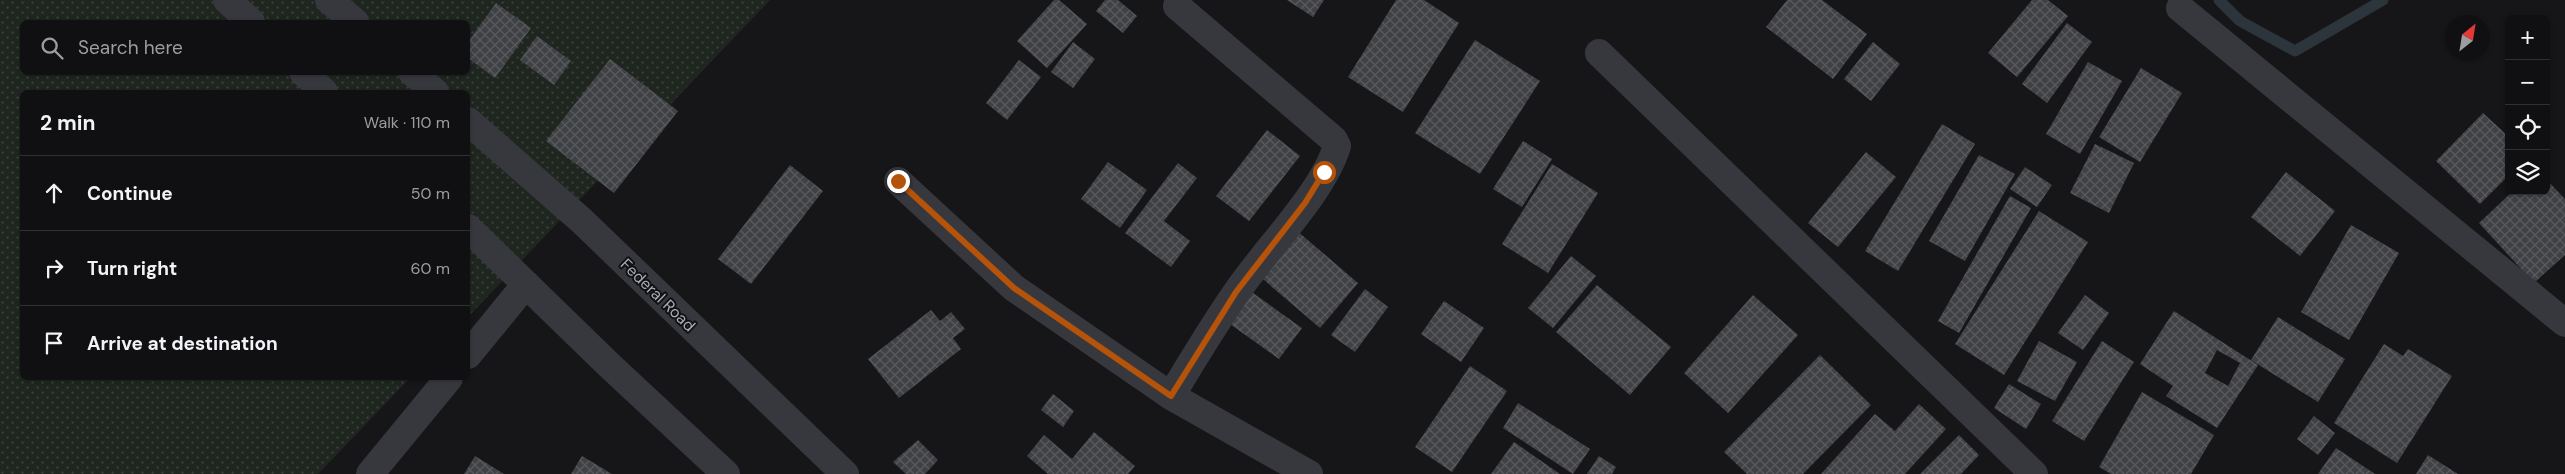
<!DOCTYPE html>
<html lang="en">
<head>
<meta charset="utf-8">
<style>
  :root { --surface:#101012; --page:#19191b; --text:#f1f3f6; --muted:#9c9d9f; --line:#303032 }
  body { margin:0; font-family:"DM Sans",sans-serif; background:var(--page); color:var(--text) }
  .controls { position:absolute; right:15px; top:15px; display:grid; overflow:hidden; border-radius:8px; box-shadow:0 1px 4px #0004 }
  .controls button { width:45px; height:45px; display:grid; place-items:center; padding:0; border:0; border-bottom:1px solid var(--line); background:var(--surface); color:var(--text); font:25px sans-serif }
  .compass { position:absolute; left:2445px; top:15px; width:45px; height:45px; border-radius:50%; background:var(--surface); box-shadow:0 1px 4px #0004; rotate:30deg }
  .stop { position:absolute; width:15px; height:15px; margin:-11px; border:4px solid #b45309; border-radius:50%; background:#fff }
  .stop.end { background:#b45309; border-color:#fff; box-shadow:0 1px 5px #0008 }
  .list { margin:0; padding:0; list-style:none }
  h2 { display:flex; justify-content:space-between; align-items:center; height:65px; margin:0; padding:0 20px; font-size:21px }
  h2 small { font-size:16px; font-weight:400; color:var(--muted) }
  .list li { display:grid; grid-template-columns:32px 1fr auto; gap:15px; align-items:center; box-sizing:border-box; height:75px; padding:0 20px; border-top:1px solid var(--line) }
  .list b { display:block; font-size:19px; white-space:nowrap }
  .list em { font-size:16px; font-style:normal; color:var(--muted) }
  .icon { flex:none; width:28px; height:28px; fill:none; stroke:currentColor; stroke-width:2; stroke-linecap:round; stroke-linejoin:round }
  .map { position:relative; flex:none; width:2565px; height:474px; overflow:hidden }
  .search { position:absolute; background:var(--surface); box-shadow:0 1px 4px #0004; left:20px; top:20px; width:450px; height:55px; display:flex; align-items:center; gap:12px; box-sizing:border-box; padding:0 18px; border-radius:8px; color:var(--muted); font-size:19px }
  .panel { position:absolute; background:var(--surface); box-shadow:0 1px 4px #0004; left:20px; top:90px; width:450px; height:290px; border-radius:8px }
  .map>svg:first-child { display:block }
  .grass { fill:url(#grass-dots); fill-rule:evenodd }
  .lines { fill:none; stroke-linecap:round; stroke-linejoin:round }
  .stream { stroke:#2c353c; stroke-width:11 }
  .building { fill:url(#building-cross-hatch); fill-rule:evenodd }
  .minor { stroke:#37383d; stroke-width:28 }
  .route { stroke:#b45309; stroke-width:6 }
  .labels { text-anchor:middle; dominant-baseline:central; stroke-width:4; stroke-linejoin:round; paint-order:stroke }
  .street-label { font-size:16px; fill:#a8adb8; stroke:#111113 }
</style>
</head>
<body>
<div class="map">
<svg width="2565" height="474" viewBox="0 0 2565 474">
  <defs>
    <pattern id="grass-dots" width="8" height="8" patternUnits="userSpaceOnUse" patternTransform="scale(1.25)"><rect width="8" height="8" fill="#1e261f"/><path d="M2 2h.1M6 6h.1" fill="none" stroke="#3c433d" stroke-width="1.8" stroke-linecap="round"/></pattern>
    <pattern id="building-cross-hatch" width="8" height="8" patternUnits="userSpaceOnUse" patternTransform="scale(1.25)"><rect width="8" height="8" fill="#404145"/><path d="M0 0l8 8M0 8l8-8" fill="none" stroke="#595a5e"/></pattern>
  </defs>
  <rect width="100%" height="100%" fill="#161618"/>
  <path class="grass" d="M0,0h770l-302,317v-225h-446v286h388l-92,96h-318zM22,22h446v50h-446z"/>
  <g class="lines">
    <path class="stream" d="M2219,0l21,21 55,30 88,-51"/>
  </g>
  <path class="building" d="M1054,0h5l28,24 -40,44 -30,-27z
    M1105,0h13l19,16 -14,17 -27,-22z
    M1287,0h37l-11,17z
    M1396,0h28l35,23 -56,89 -55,-35z
    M1787,0h35l45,34 -34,45 -67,-52z
    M2032,0h16l20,16 -51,61 -29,-24z
    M496,3l35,25 -36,50 -27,-20v-16z
    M2067,23l25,19 -45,61 -25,-19z
    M537,36l34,25 -17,24 -34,-25z
    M1475,40l65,41 -60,93 -65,-41z
    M1073,42l22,17 -22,29 -22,-16z
    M1873,42l27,22 -29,37 -27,-22z
    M610,59l68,52 -64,82 -68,-52z
    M1019,60l22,17 -34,43 -21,-17z
    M2088,62l34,19 -42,73 -34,-20z
    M2141,68l41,25 -42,69 -41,-25z
    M2483,113l26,24v38l-29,29 -44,-43z
    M1942,124l33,20 -77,127 -33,-20z
    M1267,130l33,26 -51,65 -33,-25z
    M1523,141l29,18 -30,48 -29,-18z
    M2095,144l39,19 -25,50 -39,-20z
    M1866,152l30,25 -58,70 -30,-24z
    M1979,155l36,19 -50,87 -36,-20z
    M1108,162l39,28 -27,38 -39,-29z
    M1178,163l19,15 -33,43 26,20 -19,26 -46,-34z
    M1552,164l46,29 -50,80 -46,-29z
    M790,165l33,26 -72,93 -33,-25z
    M2025,167l27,18 -15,22 -27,-18z
    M2286,172l49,39 -35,45 -49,-39z
    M2546,179l19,20v56l-31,28 -55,-60 34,-32h33z
    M2010,196l21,12 -72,125 -21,-12z
    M2039,211l49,31 -84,133 -49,-31z
    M2351,225l48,28 -50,87 -48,-28z
    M1296,230l62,53 -38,45 -63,-54z
    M1571,256l25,20 -43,52 -25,-20z
    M1597,285l74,62 -41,48 -74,-63z
    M1246,288l56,40 -23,31 -56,-40z
    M1365,289l23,18 -33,45 -24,-17z
    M1753,295l45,40 -70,78 -44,-40z
    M2085,295l24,18 -26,37 -25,-17z
    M1444,301l40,27 -23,34 -40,-28z
    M931,310l9,11 11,-9 14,17 -12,9 8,11 -62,49 -31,-39z
    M2174,311l84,54 -41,63 -51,-32 7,-10 -33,-22zM2217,350l23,13 -12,23 -23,-13z
    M2278,317l67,42 -27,43 -67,-42z
    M2039,341l38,21 -22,39 -38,-20z
    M2102,341l32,21 -50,79 -32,-20z
    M2384,344l19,12 5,-7 44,27 -55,87 -63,-40z
    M1820,355l51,50 -68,69h-56l-23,-22z
    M1470,366l37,25 -55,81 -37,-25z
    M2009,384l32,20 -15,25 -32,-21z
    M2142,392l72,43 -23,39h-80l-12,-7z
    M1053,394l21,17 -11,16 -22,-17z
    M1518,403l72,46 -17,25 -70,-46z
    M1919,404l27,25 -41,45h-84l54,-60 20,17z
    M2314,416l21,17 -17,22 -21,-16z
    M1094,432l41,34 -7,8h-80l-21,-18 17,-21 28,24z
    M1959,435l20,20 -18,19h-41z
    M918,440l20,20 -13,14h-19l-13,-12z
    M1514,442l46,32h-69z
    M2336,448l39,26h-57z
    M2428,455l30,19h-42z
    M475,456l29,18h-40z
    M582,456l30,18h-41z
    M1599,456l17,11 -4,7h-25z"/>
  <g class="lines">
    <path class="minor" d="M227,0l24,22
      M329,0l26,22
      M2180,8l385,315
      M1599,53l435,421
      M303,72l21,20
      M412,72l23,20
      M468,121l114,100 263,253
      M898,181l116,107 157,108 138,78
      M468,228l141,137 117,109
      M468,355l58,-71
      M1171,396c21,-35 42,-70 65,-103 28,-42 87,-100 101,-147l-3,-6 -157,-134
      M370,474l79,-96"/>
  </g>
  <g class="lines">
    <path class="route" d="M898,181l116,107 157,108 65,-104 69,-89 19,-31"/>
  </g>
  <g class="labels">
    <g class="street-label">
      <text transform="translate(658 295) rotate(44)">Federal Road</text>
    </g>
  </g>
</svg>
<div class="controls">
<button>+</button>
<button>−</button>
<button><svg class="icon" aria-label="locate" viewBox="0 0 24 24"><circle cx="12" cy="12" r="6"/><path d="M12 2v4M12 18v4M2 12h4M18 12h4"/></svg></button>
<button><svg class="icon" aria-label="layers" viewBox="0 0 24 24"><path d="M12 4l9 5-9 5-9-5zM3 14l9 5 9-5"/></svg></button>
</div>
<svg class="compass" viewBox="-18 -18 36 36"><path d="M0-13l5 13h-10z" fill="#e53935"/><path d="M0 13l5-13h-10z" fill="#9c9d9f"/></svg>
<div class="stop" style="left:1324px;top:172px"></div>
<div class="stop end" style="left:898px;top:181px"></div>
<div class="search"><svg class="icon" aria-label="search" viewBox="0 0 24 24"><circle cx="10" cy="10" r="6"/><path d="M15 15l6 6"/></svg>Search here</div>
<section class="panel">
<h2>2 min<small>Walk · 110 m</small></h2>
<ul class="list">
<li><svg class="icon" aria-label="ahead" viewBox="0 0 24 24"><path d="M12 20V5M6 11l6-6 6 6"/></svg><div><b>Continue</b></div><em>50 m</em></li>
<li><svg class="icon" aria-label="right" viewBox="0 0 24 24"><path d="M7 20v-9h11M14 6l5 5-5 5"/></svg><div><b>Turn right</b></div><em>60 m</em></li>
<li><svg class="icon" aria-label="arrive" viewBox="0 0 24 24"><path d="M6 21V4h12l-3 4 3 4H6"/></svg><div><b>Arrive at destination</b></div></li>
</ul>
</section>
</div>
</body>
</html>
